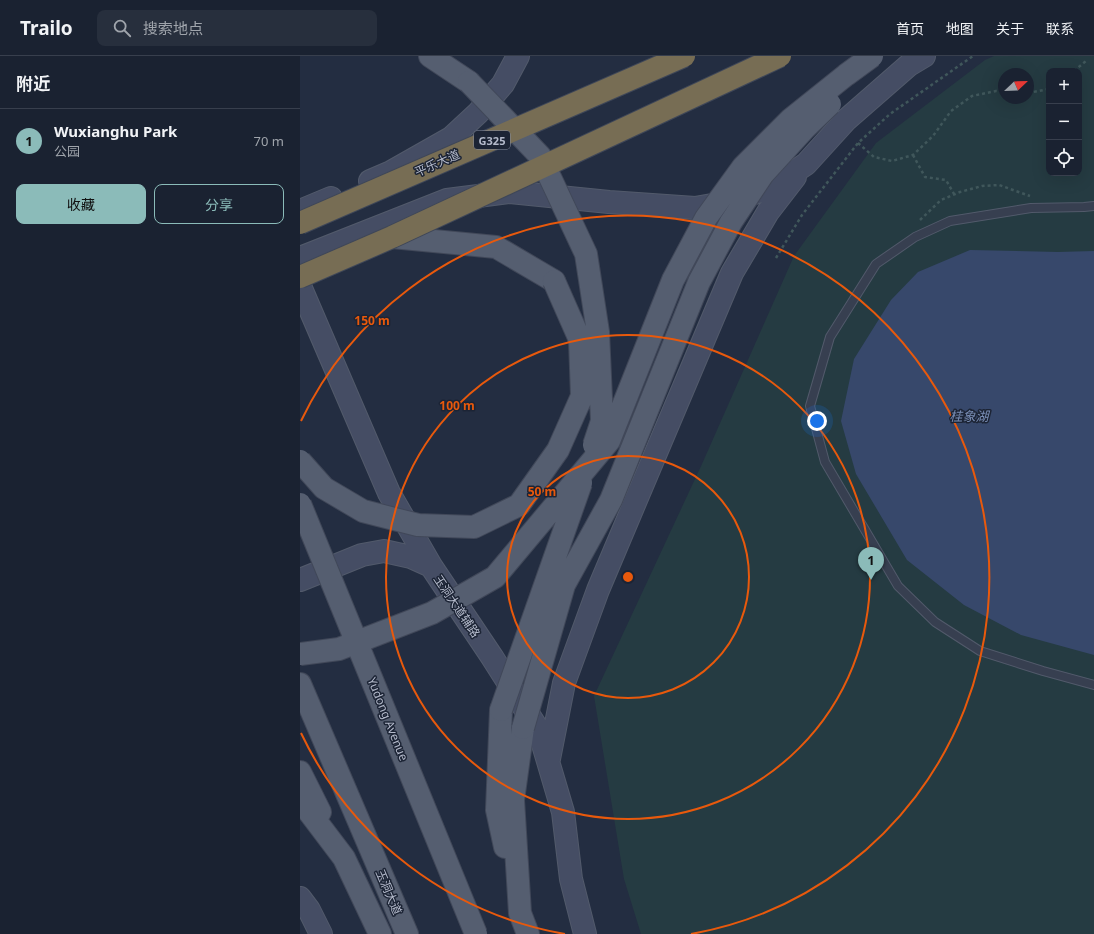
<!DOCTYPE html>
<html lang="zh">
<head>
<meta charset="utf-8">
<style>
  :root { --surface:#1a2231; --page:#272f3d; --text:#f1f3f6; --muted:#9fa4ab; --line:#383f4d; --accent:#8bbbb9 }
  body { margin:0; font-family:"Noto Sans","Noto Sans SC",sans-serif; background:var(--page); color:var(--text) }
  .controls { position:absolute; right:12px; top:12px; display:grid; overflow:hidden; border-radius:8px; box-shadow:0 4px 16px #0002 }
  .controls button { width:36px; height:36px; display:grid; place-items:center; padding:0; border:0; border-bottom:1px solid var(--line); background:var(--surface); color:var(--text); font:20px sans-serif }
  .compass { position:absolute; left:698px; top:12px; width:36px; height:36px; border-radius:50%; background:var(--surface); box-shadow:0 4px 16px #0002; rotate:67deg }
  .you { position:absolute; left:517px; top:365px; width:14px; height:14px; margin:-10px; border:3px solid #fff; border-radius:50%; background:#1a73e8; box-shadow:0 0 0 6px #1a73e833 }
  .badge { display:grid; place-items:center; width:26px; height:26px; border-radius:50%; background:var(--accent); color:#111; font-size:13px; font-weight:700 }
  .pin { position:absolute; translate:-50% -33px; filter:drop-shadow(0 1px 2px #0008) }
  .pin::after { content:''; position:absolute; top:21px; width:14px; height:12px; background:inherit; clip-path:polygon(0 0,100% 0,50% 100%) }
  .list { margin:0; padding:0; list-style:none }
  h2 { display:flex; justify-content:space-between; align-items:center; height:52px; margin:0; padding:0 16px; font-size:17px }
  h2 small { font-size:13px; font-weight:400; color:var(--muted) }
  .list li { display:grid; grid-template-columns:26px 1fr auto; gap:12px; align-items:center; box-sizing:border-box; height:64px; padding:0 16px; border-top:1px solid var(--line) }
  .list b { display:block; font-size:15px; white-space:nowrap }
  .list p { margin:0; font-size:13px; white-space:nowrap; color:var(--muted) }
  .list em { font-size:13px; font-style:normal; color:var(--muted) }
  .actions { display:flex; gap:8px; padding:12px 16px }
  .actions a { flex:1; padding:9px 0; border:1px solid var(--accent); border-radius:8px; text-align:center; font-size:14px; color:var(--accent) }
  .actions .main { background:var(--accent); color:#111 }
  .icon { flex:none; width:22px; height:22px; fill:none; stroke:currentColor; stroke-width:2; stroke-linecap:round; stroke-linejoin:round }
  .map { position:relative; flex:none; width:794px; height:878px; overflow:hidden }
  header { display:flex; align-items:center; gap:24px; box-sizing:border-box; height:56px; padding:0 20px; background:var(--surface); border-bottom:1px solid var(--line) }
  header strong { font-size:19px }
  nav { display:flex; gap:22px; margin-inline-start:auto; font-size:14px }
  .search { width:280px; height:36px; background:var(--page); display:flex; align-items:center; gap:10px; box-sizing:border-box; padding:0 14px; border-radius:8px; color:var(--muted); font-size:15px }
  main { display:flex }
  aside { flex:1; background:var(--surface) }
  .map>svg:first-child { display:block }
  .green { fill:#253b42; fill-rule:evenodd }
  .water { fill:#37486b }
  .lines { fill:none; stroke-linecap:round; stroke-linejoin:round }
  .lane-casing { stroke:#525a6b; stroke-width:10 }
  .secondary-casing { stroke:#525a6b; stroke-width:24 }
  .primary-casing { stroke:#414859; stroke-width:24 }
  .path { stroke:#40575b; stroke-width:2.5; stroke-dasharray:3 3; stroke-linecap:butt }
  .lane { stroke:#373f50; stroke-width:8 }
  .secondary { stroke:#454d64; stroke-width:22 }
  .primary { stroke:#555e70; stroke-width:22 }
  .primary-bridge-casing { stroke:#414859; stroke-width:24; stroke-linecap:butt }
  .highway-bridge-casing { stroke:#3f4758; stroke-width:24; stroke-linecap:butt }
  .primary-bridge { stroke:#555e70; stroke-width:22 }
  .highway-bridge { stroke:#776d54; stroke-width:22 }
  .ring { fill:none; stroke:#e8590c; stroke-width:2 }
  .labels { text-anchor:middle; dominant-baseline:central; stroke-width:3; stroke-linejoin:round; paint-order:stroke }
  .shield { fill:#1c2435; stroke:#868d9e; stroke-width:1 }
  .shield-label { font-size:11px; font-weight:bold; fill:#b4bacb }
  .street-label { font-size:12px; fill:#b4bacb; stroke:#1c2435 }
  .water-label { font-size:13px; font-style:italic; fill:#798db4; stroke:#1c2435 }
  .centre { fill:#e8590c; stroke:#1c2435; stroke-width:2 }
  .ring-label { font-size:12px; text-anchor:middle; font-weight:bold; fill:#e8590c; stroke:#1c2435; stroke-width:3; stroke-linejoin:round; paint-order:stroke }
</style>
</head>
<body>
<header>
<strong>Trailo</strong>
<div class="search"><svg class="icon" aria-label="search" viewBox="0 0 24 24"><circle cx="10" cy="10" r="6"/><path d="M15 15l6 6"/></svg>搜索地点</div>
<nav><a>首页</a><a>地图</a><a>关于</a><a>联系</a></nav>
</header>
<main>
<aside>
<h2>附近<small></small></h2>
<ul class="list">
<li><span class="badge">1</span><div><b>Wuxianghu Park</b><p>公园</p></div><em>70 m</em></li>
</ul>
<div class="actions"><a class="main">收藏</a><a>分享</a></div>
</aside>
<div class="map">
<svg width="794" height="878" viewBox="0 0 794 878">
  <rect width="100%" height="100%" fill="#232d41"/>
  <path class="green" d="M694,0h100v878h-453l-17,-55 -30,-183 108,-232 92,-208 82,-113 109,-83zM749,15h30v102h-30zM704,18h24v24h-24z"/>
  <path class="water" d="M670,194l88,2 36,-1v404l-73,-20 -57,-30 -57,-45 -51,-86 -15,-53 13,-62 37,-59 27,-28z"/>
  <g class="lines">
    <g class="lane-casing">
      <path id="lane" d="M794,150l-10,1 -53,1 -81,13 -35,16 -39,27 -46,73 -20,69 15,56 73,124 37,36 45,29 63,20 51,14"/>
    </g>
    <g class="secondary-casing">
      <path id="secondary" d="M70,125l21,-9 60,-34 27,-25 25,-29 15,-28
        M0,155l31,-13
        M0,202l147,-58 63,-8 99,10 86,6 40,-7 41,-17 30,-20 40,-44 63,-55 15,-9
        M0,230l89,207 42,73 61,91 47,74 24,81 8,67 14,55
        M0,524l62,-25 22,-4 27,6 20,9
        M249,703l15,-76 34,-93 134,-317 36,-61 27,-35
        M0,842l9,12 12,24"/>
    </g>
    <g class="primary-casing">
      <path id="primary" d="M130,0l39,26
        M92,181l104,10 58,34
        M0,628l107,250
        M201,654l-4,100 8,37
        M223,672l-10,72 7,113 8,21
        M0,716l20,40
        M0,744l44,58 36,76"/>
    </g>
    <path class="path" d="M774,15l12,-10
      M728,37l21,-4
      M558,87l16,14 18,4 21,-6 20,-19 18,-25 21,-15 24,-5 8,1
      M613,99l12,22 21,3 8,14
      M620,164l21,-20 19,-8 22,-6 17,-1 31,11
      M476,202l26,-43 56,-72 32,-29 83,-58"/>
    <use href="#lane" class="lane"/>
    <use href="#secondary" class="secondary"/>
    <use href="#primary" class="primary"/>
    <g class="primary-bridge-casing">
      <path id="primary-bridge" d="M169,26l71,74 46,98 12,78 4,89 -8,24
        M0,405l24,27 39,23 55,14 56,2 45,-22 39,-55 24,-54 -2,-56 -26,-59
        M0,448l176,430
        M0,598l39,-5 93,-36 63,-36 114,-136 64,-161 33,-62 37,-51 48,-48 55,-44 26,-19
        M201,654l80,-227
        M223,672l41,-143 47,-85 88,-218 32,-60 32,-48 42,-46 25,-24"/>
    </g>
    <g class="highway-bridge-casing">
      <path id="highway-bridge" d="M0,167l384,-167
        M0,221l92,-40 388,-181"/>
    </g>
    <use href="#primary-bridge" class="primary-bridge"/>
    <use href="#highway-bridge" class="highway-bridge"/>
  </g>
  <g class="ring">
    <circle cx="328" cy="521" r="121"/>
    <circle cx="328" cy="521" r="242"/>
    <path d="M265 878A362 362 0 0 1 1 677M1 365A362 362 0 1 1 391 878"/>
  </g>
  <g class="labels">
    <rect class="shield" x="174" y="75" width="36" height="18" rx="3"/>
    <g class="shield-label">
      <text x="192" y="84">G325</text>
    </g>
    <g class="street-label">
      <text transform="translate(137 107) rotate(-24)">平乐大道</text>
      <text transform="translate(157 550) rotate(56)">玉洞大道辅路</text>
      <text transform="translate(88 663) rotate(68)">Yudong Avenue</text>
      <text transform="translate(89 836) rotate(67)">玉洞大道</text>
    </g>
    <g class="water-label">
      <text x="669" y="360">桂象湖</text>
    </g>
  </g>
  <circle cx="328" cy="521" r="6" class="centre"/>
  <g class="ring-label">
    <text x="72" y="269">150 m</text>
    <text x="157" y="354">100 m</text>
    <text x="242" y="440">50 m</text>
  </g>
</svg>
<div class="controls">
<button>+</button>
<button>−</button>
<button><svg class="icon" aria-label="locate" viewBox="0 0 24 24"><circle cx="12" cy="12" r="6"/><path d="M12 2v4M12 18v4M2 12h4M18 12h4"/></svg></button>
</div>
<svg class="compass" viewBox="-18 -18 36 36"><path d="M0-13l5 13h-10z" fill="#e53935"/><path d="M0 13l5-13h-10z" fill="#9fa4ab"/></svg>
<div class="you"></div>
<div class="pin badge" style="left:571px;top:524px">1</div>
</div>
</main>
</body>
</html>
